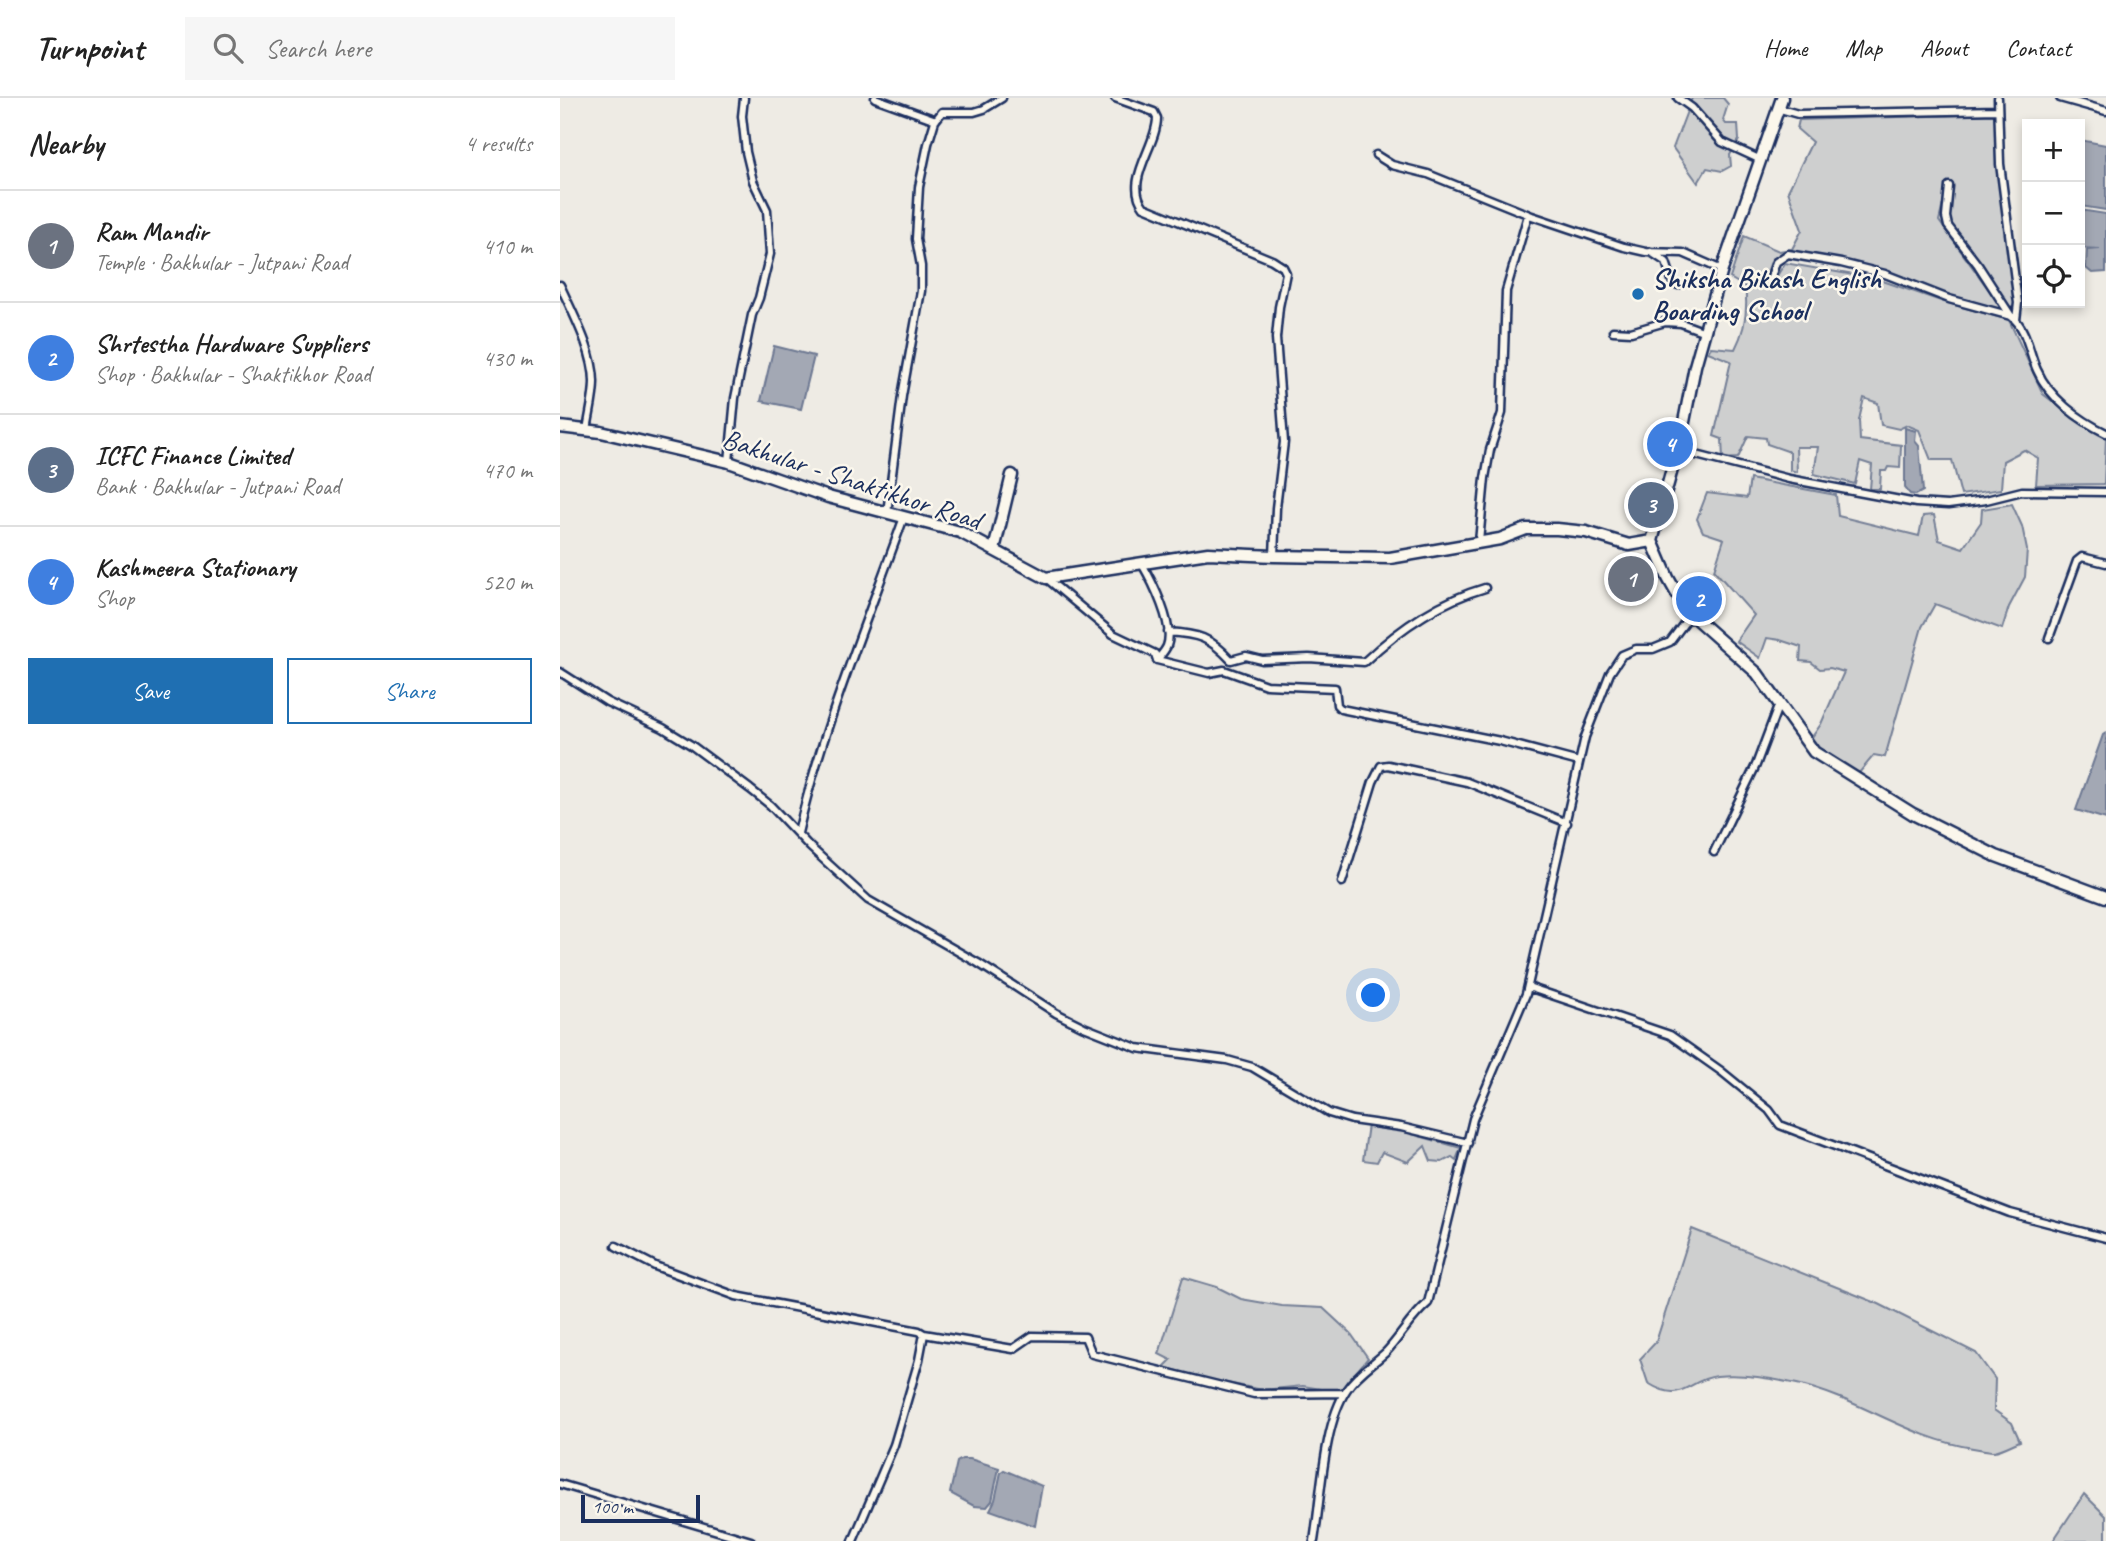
<!DOCTYPE html>
<html lang="en">
<head>
<meta charset="utf-8">
<style>
  :root { --surface:#fff; --page:#f6f6f6; --text:#222; --muted:#767676; --line:#e0e0e0; --accent:#1f6fb2 }
  body { margin:0; font-family:Caveat,sans-serif; background:var(--page); color:var(--text) }
  .controls { position:absolute; right:21px; top:21px; display:grid; overflow:hidden; border-radius:0px; box-shadow:0 4px 10px #0003 }
  .controls button { width:63px; height:63px; display:grid; place-items:center; padding:0; border:0; border-bottom:2px solid var(--line); background:var(--surface); color:var(--text); font:35px sans-serif }
  .scale { position:absolute; left:21px; bottom:18px; width:119px; box-sizing:border-box; padding-left:7px; border:4px solid #1b2f5e; border-top:0; font-size:19px; line-height:24px; white-space:nowrap; color:#1b2f5e; -webkit-text-stroke:5px #fbf7ec; paint-order:stroke }
  .you { position:absolute; left:814px; top:898px; width:24px; height:24px; margin:-18px; border:5px solid #fff; border-radius:50%; background:#1a73e8; box-shadow:0 0 0 10px #1a73e833 }
  .badge { display:grid; place-items:center; width:46px; height:46px; border-radius:50%; background:var(--accent); color:#fff; font-size:23px; font-weight:700 }
  .pin { position:absolute; translate:-50% -50%; border:4px solid #fff; box-shadow:0 2px 7px #0006 }
  .list { margin:0; padding:0; list-style:none }
  h2 { display:flex; justify-content:space-between; align-items:center; height:91px; margin:0; padding:0 28px; font-size:30px }
  h2 small { font-size:23px; font-weight:400; color:var(--muted) }
  .list li { display:grid; grid-template-columns:46px 1fr auto; gap:21px; align-items:center; box-sizing:border-box; height:112px; padding:0 28px; border-top:2px solid var(--line) }
  .list b { display:block; font-size:26px; white-space:nowrap }
  .list p { margin:0; font-size:23px; white-space:nowrap; color:var(--muted) }
  .list em { font-size:23px; font-style:normal; color:var(--muted) }
  .actions { display:flex; gap:14px; padding:21px 28px }
  .actions a { flex:1; padding:16px 0; border:2px solid var(--accent); border-radius:0px; text-align:center; font-size:24px; color:var(--accent) }
  .actions .main { background:var(--accent); color:#fff }
  .icon { flex:none; width:38px; height:38px; fill:none; stroke:currentColor; stroke-width:2; stroke-linecap:round; stroke-linejoin:round }
  .map { position:relative; flex:none; width:1546px; height:1443px; overflow:hidden }
  header { display:flex; align-items:center; gap:42px; box-sizing:border-box; height:98px; padding:0 35px; background:var(--surface); border-bottom:2px solid var(--line) }
  header strong { font-size:33px }
  nav { display:flex; gap:38px; margin-inline-start:auto; font-size:24px }
  .search { width:490px; height:63px; background:var(--page); display:flex; align-items:center; gap:18px; box-sizing:border-box; padding:0 24px; border-radius:0px; color:var(--muted); font-size:26px }
  main { display:flex }
  aside { flex:1; background:var(--surface) }
  .map>svg:first-child { display:block }
  .green { fill:#cecfcf; stroke:#747f96; stroke-width:2 }
  .water { fill:#a3a8b4; stroke:#6d7892; stroke-width:2 }
  .lines { fill:none; stroke-linecap:round; stroke-linejoin:round }
  .street-casing { stroke:#1b2f5e; stroke-width:11 }
  .secondary-casing { stroke:#1b2f5e; stroke-width:15 }
  .street { stroke:#fbf7ec; stroke-width:6 }
  .secondary { stroke:#fbf7ec; stroke-width:10 }
  .poi-dot { fill:#1f6fb2; stroke:#fbf7ec; stroke-width:2.5 }
  .labels { text-anchor:middle; dominant-baseline:central; stroke-width:5; stroke-linejoin:round; paint-order:stroke }
  .poi-label { font-size:28px; font-weight:bold; fill:#1b2f5e; stroke:#fbf7ec; text-anchor:start }
  .street-label { font-size:28px; fill:#1b2f5e; stroke:#fbf7ec }
</style>
</head>
<body>
<header>
<strong>Turnpoint</strong>
<div class="search"><svg class="icon" aria-label="search" viewBox="0 0 24 24"><circle cx="10" cy="10" r="6"/><path d="M15 15l6 6"/></svg>Search here</div>
<nav><a>Home</a><a>Map</a><a>About</a><a>Contact</a></nav>
</header>
<main>
<aside>
<h2>Nearby<small>4 results</small></h2>
<ul class="list">
<li><span class="badge" style="background:#6b7280">1</span><div><b>Ram Mandir</b><p>Temple · Bakhular - Jutpani Road</p></div><em>410 m</em></li>
<li><span class="badge" style="background:#3f7fe0">2</span><div><b>Shrtestha Hardware Suppliers</b><p>Shop · Bakhular - Shaktikhor Road</p></div><em>430 m</em></li>
<li><span class="badge" style="background:#5c6f8a">3</span><div><b>ICFC Finance Limited</b><p>Bank · Bakhular - Jutpani Road</p></div><em>470 m</em></li>
<li><span class="badge" style="background:#3f7fe0">4</span><div><b>Kashmeera Stationary</b><p>Shop</p></div><em>520 m</em></li>
</ul>
<div class="actions"><a class="main">Save</a><a>Share</a></div>
</aside>
<div class="map">
<svg width="1546" height="1443" viewBox="0 0 1546 1443">
  <rect width="100%" height="100%" fill="#eeebe4"/>
  <filter id="ink" filterUnits="userSpaceOnUse"><feTurbulence type="fractalNoise" baseFrequency=".0143" numOctaves="2"/><feDisplacementMap in="SourceGraphic" scale="14" xChannelSelector="R" yChannelSelector="G"/><feConvolveMatrix kernelMatrix="1 2 1 2 8 2 1 2 1" color-interpolation-filters="sRGB"/></filter>
  <g filter="url(#ink)">
    <path class="green" d="M1132,0h31l5,6 -5,16 3,4h12l1,16 -9,15 1,11 -9,5 -15,-3 -9,15 -25,-35z
      M1435,16l1,46 19,142 -2,12 -31,-50 -33,-42 4,-37 -5,-3 -9,39 66,91 -54,-15 -64,-26 -42,-10 -55,-9 -18,7 -9,24 7,4 15,-24 92,16 64,22 68,19 34,74 42,32 21,12 -2,46 -68,1 2,-27 -14,-8 -21,11 -2,28 -40,6 -9,-35h-21l-12,-30 -12,-5 -8,4 -18,-4 -3,-22 -14,-5 -5,22 1,20 41,5 -1,23 -12,-1 -2,4h-5l-1,18h-10l2,-24 -12,-4 -5,23 -41,-10 4,-27h-22l1,25 -7,-2v-18l-23,-8 -1,-6 -18,-2 -10,22 -15,1 -1,-20 -8,-3 17,-75 -23,-9 3,-5 24,2c10,-19 13,-41 10,-62l-15,-9 14,-42 35,15 13,-2 10,-19 -14,-39 24,-49 -15,-13 2,-9z
      M1190,381l86,16 2,21 81,20 4,-20 11,-1 5,25 24,8 18,-26 1,-13 30,-5 10,22 5,24 -2,27 -16,30 -7,22 -67,-25 -13,23 -37,130 -11,-2 -15,18 -29,-15 -20,-18 11,-16 23,-52 -14,-4 -10,1 -9,-7 -11,-1 1,-14 -21,-7 -13,-2 -7,20 -24,-17 18,-26 -40,-45 10,-31 -21,-7 -6,-13 10,-26 40,5z
      M808,1027l37,7 56,16 -5,12 -4,-3 -10,5 -11,-1 -6,-15 -17,16 -26,-10 -5,10 -14,-2z
      M1132,1131l187,75 97,49 19,26 -1,31 18,13 8,18c-8,3 -18,9 -26,10 -6,0 -14,-2 -21,-3 -63,-9 -114,-50 -176,-64 -24,-5 -55,-11 -80,-8 -31,4 -34,29 -69,7l-8,-24 16,-17z
      M623,1179l34,10 24,12 41,7 41,2 28,26 17,24 -29,34 -36,-6 -40,4 -57,-11 -42,-12 7,-7 -12,-6z
      M1524,1396l22,22v25h-53z"/>
    <path class="water" d="M1520,42l26,5v65l-26,-4z
      M1520,112l26,4v58l-14,1 -6,-5 1,-18 13,-1 -20,-1z
      M214,248l40,10 -13,53 -40,-8z
      M1345,330l11,3 -1,10 4,5 4,45 -7,4 -6,-1 -5,-6z
      M1546,635v86l-30,-9 27,-75z
      M402,1361h8l29,9 -7,33 -5,6 -13,-1 -24,-13 7,-31z
      M444,1372l38,16 -7,40 -45,-16 5,-10 6,-28z"/>
    <g class="lines">
      <g class="street-casing">
        <path id="street" d="M315,0l61,22
          M555,0l39,14 3,6c0,28 -34,63 -13,89l128,53 11,7 3,6 -7,34 -3,31 8,104 -8,66 -2,48
          M1118,0l14,10 30,34 39,18
          M1438,0l2,66 18,139 -2,17
          M1500,0l46,13
          M1217,10l21,6 200,-4
          M816,57l16,10 36,9 104,42 92,31 22,5 37,1 39,17
          M1389,88l-3,31 2,9 30,39 33,51
          M1091,154l15,10 7,21 5,2
          M1209,185l7,-21 12,-8 53,9 44,11 64,25 62,17c16,12 18,37 26,54 12,28 42,50 69,63
          M0,187c12,27 34,67 34,97 0,16 -5,33 -7,49
          M1053,233l18,1 34,-10 16,1 24,9
          M1117,352l112,29 127,24 32,2 38,-5 36,-9 84,1
          M169,364l6,-64 17,-83 7,-17 11,-44 -3,-44 -14,-29 -7,-29 -4,-36 2,-18
          M327,415l15,-117 19,-105v-25l-5,-27 3,-52 9,-43 7,-23 7,-9h32l10,-3 18,-11
          M919,444l6,-64 5,-28 12,-37 4,-122 22,-76
          M582,466c10,17 33,62 25,82 -2,5 -7,10 -10,14
          M486,480l67,56 42,20 2,6 52,13 15,-3 42,15 69,3 2,17 4,4 159,32 79,21
          M608,534c30,2 42,5 63,28l15,-4 16,4 47,-2 55,4c34,-32 76,-61 121,-74
          M1489,540l28,-77 5,-4 24,6
          M0,574l47,30 56,26 28,17 59,44 20,16 40,42 58,53 110,63 78,50 28,14 53,21 90,12 25,7 77,46 23,7 49,7 67,16
          M238,735c25,-108 69,-212 106,-316
          M1154,754l42,-87 23,-61
          M782,784l31,-100 8,-16 7,-1 79,17 100,41
          M968,889l142,48 51,36 48,39 11,15 230,88 96,25
          M56,1148l39,20 81,30 183,35 5,3 -5,26 -25,85 -41,96
          M364,1236l89,15 19,-13 53,1 7,17 162,40 90,-1
          M0,1386l191,57
          M754,1443c7,-42 9,-117 33,-152 10,-15 26,-25 39,-37 15,-16 25,-35 42,-49l45,-184 53,-125 59,-257 25,-64 12,-18 14,-6h17l17,-7 21,-28"/>
      </g>
      <g class="secondary-casing">
        <path id="secondary" d="M0,329l41,5 128,30 99,35 132,35 86,46 162,-25 66,3 116,2 110,-19 26,-10h31l29,3 43,13 23,-4
          M1092,443l16,37 18,32 71,63 57,79 99,62 83,42 110,41
          M1092,443l29,-104 14,-71 27,-96 60,-172
          M434,452l18,-75"/>
      </g>
      <use href="#street" class="street"/>
      <use href="#secondary" class="secondary"/>
    </g>
  </g>
  <circle class="poi-dot" cx="1078" cy="196" r="7"/>
  <g class="labels">
    <g class="poi-label">
      <text x="1092" y="180">Shiksha Bikash English<tspan x="1092" dy="32">Boarding School</tspan></text>
    </g>
    <g class="street-label">
      <text transform="translate(292 381) rotate(18)">Bakhular - Shaktikhor Road</text>
    </g>
  </g>
</svg>
<div class="controls">
<button>+</button>
<button>−</button>
<button><svg class="icon" aria-label="locate" viewBox="0 0 24 24"><circle cx="12" cy="12" r="6"/><path d="M12 2v4M12 18v4M2 12h4M18 12h4"/></svg></button>
</div>
<div class="scale">100 m</div>
<div class="you"></div>
<div class="pin badge" style="left:1071px;top:481px;background:#6b7280">1</div>
<div class="pin badge" style="left:1139px;top:501px;background:#3f7fe0">2</div>
<div class="pin badge" style="left:1091px;top:407px;background:#5c6f8a">3</div>
<div class="pin badge" style="left:1110px;top:346px;background:#3f7fe0">4</div>
</div>
</main>
</body>
</html>
